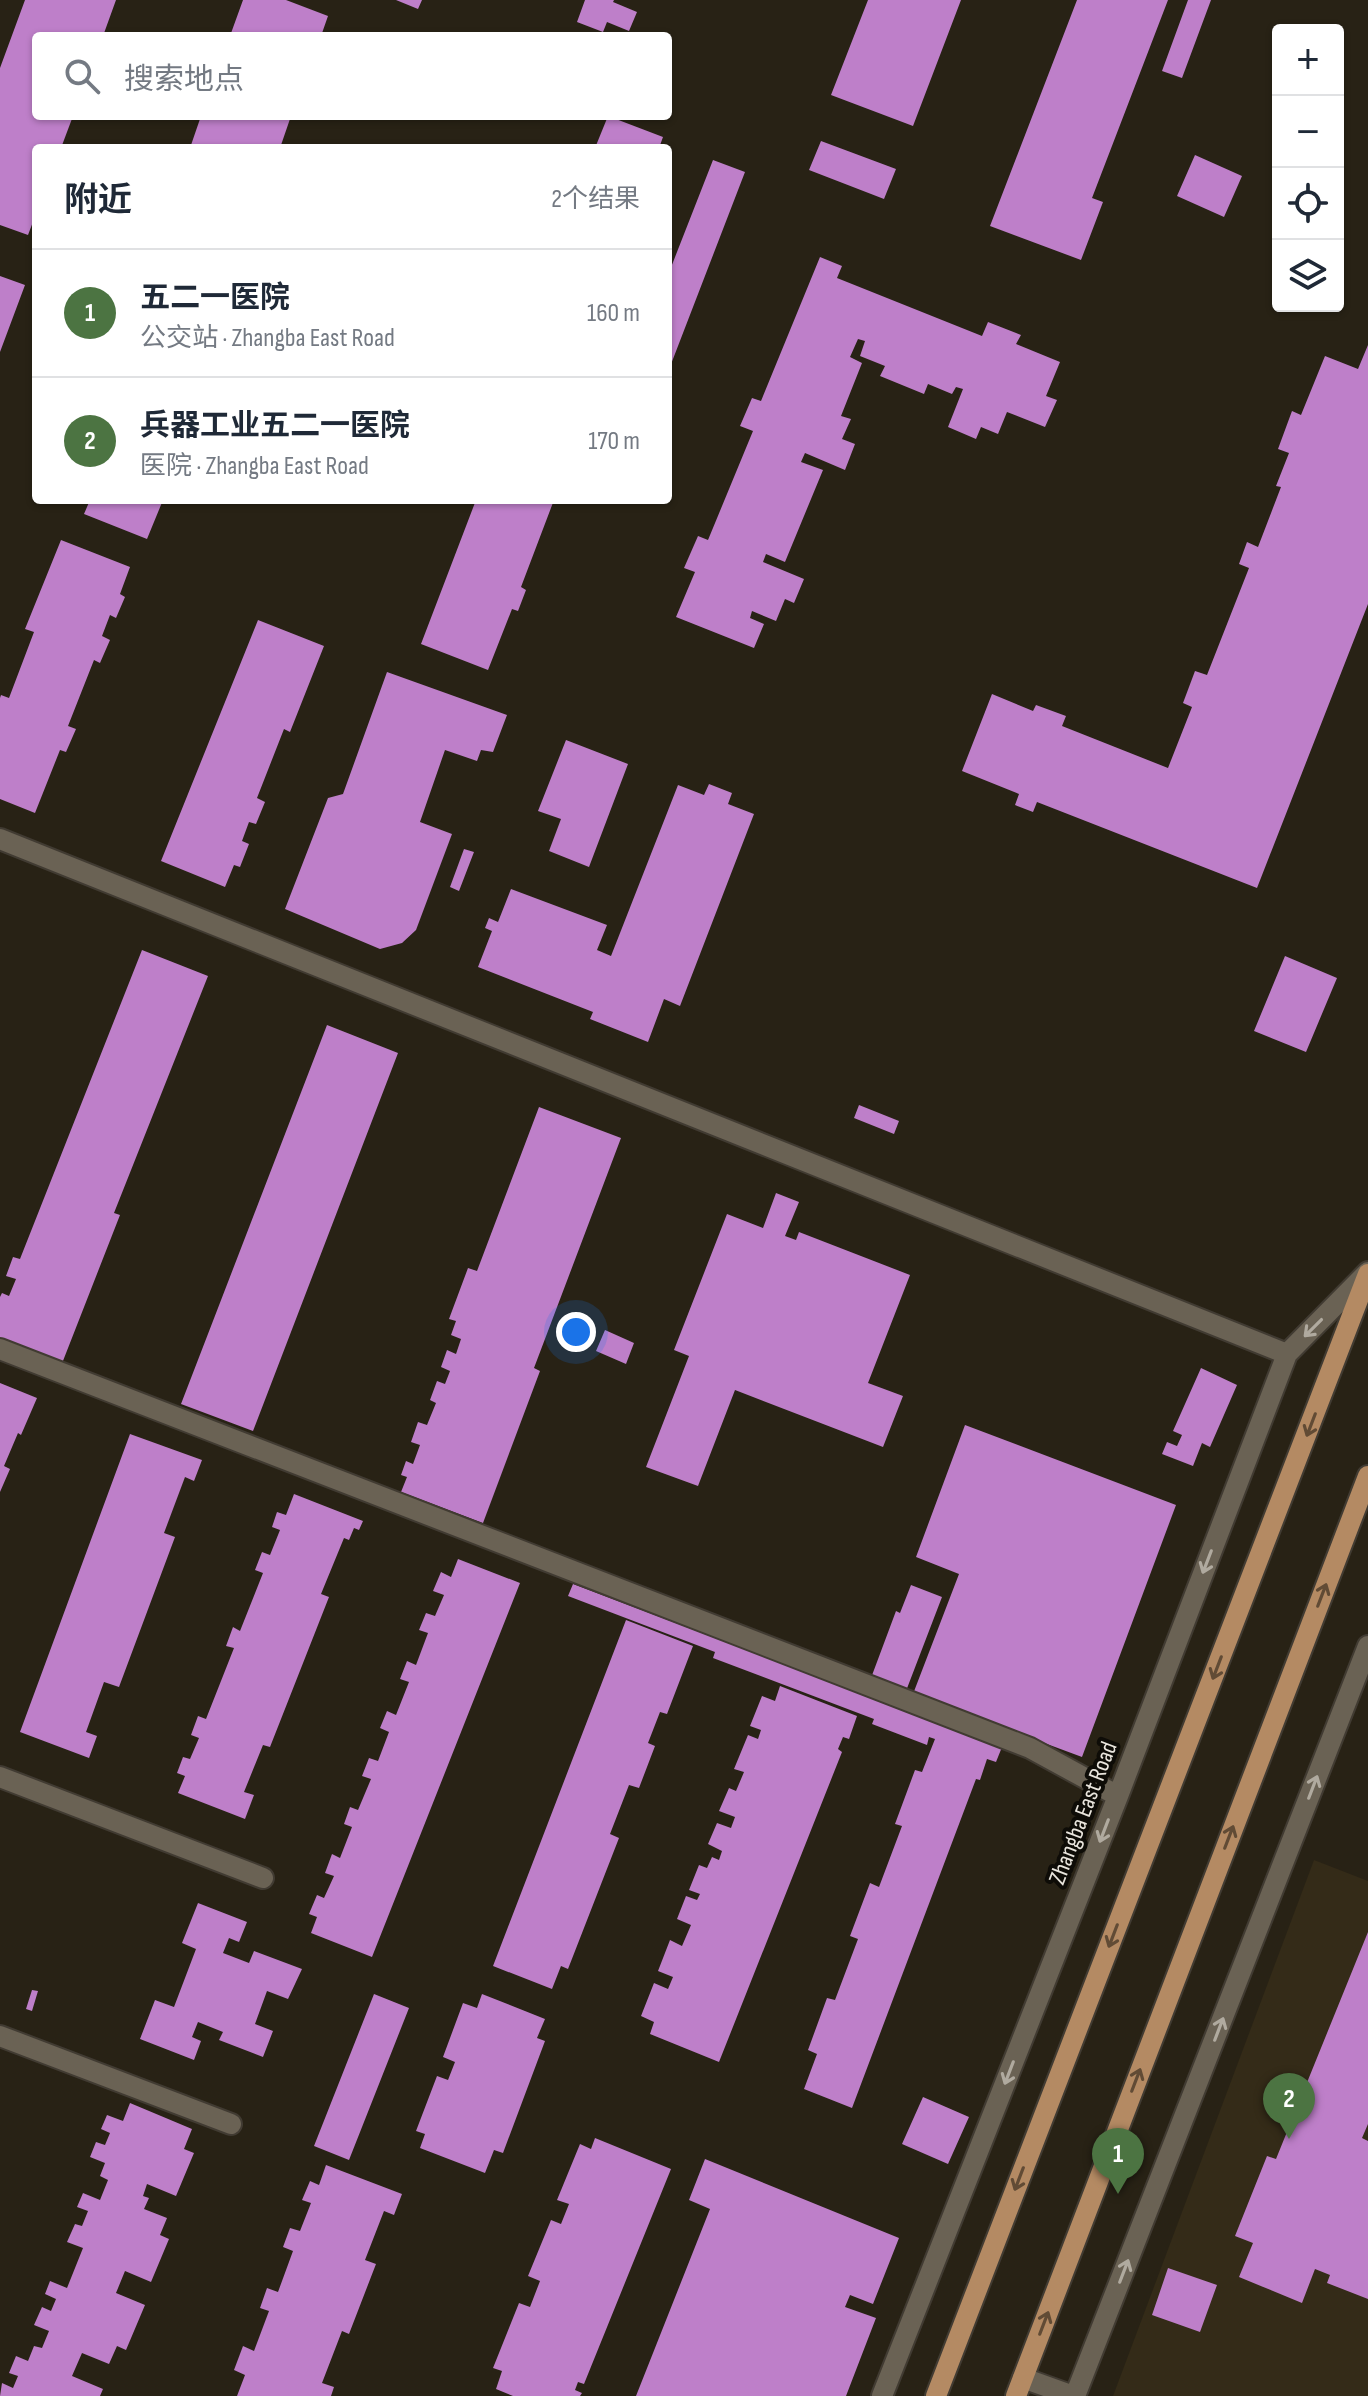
<!DOCTYPE html>
<html lang="zh">
<head>
<meta charset="utf-8">
<style>
  :root { --surface:#fff; --page:#f2f2f3; --text:#1f2937; --muted:#747a83; --line:#e0e1e3; --accent:#4c7442 }
  body { margin:0; font-family:"Sofia Sans Condensed","Noto Sans SC",sans-serif; background:var(--page); color:var(--text) }
  .controls { position:absolute; right:24px; top:24px; display:grid; overflow:hidden; border-radius:8px; box-shadow:0 2px 6px #0004 }
  .controls button { width:72px; height:72px; display:grid; place-items:center; padding:0; border:0; border-bottom:2px solid var(--line); background:var(--surface); color:var(--text); font:40px sans-serif }
  .you { position:absolute; left:576px; top:1332px; width:28px; height:28px; margin:-20px; border:6px solid #fff; border-radius:50%; background:#1a73e8; box-shadow:0 0 0 12px #1a73e833 }
  .badge { display:grid; place-items:center; width:52px; height:52px; border-radius:50%; background:var(--accent); color:#fff; font-size:26px; font-weight:700 }
  .pin { position:absolute; translate:-50% -66px; filter:drop-shadow(0 2px 4px #0008) }
  .pin::after { content:''; position:absolute; top:42px; width:28px; height:24px; background:inherit; clip-path:polygon(0 0,100% 0,50% 100%) }
  .list { margin:0; padding:0; list-style:none }
  h2 { display:flex; justify-content:space-between; align-items:center; height:104px; margin:0; padding:0 32px; font-size:34px }
  h2 small { font-size:26px; font-weight:400; color:var(--muted) }
  .list li { display:grid; grid-template-columns:52px 1fr auto; gap:24px; align-items:center; box-sizing:border-box; height:128px; padding:0 32px; border-top:2px solid var(--line) }
  .list b { display:block; font-size:30px; white-space:nowrap }
  .list p { margin:0; font-size:26px; white-space:nowrap; color:var(--muted) }
  .list em { font-size:26px; font-style:normal; color:var(--muted) }
  .icon { flex:none; width:44px; height:44px; fill:none; stroke:currentColor; stroke-width:2; stroke-linecap:round; stroke-linejoin:round }
  .map { position:relative; flex:none; width:1368px; height:2396px; overflow:hidden }
  .search { position:absolute; background:var(--surface); box-shadow:0 2px 6px #0004; left:32px; top:32px; width:640px; height:88px; display:flex; align-items:center; gap:20px; box-sizing:border-box; padding:0 28px; border-radius:8px; color:var(--muted); font-size:30px }
  .panel { position:absolute; background:var(--surface); box-shadow:0 2px 6px #0004; left:32px; top:144px; width:640px; height:360px; border-radius:8px }
  .map>svg:first-child { display:block }
  .built { fill:#342b18 }
  .building { fill:#be7fc9 }
  .lines { fill:none; stroke-linecap:round; stroke-linejoin:round }
  .street-casing { stroke:#413b32; stroke-width:24 }
  .primary-casing { stroke:#413b32; stroke-width:24 }
  .street { stroke:#6a6254; stroke-width:20 }
  .primary { stroke:#b48a63; stroke-width:20 }
  .oneway { stroke:#b0aa9f }
  .oneway2 { stroke:#614b35 }
  .labels { text-anchor:middle; dominant-baseline:central; stroke-width:8; stroke-linejoin:round; paint-order:stroke }
  .street-label { font-size:24px; fill:#e9e5dd; stroke:#0e0c07 }
</style>
</head>
<body>
<div class="map">
<svg width="1368" height="2396" viewBox="0 0 1368 2396">
  <rect width="100%" height="100%" fill="#282215"/>
  <path class="built" d="M1314,1860l54,21v515h-255z"/>
  <path class="building" d="M25,0h91l-13,36h-67v80h37l-12,32h-25v66l-8,21 -28,-10v-157z
    M243,0h43l42,16 -7,20h-91z
    M396,0h26l-4,9z
    M585,0h29l-1,2 24,10 -8,19 -22,-9 -4,10 -26,-10z
    M868,0h93l-48,126 -82,-31z
    M1077,0h91l-76,198 11,4 -22,58 -91,-34z
    M1188,0h23l-29,78 -20,-7z
    M201,116h90l-11,32h-90z
    M608,116l55,21 -4,11h-64z
    M821,141l75,28 -12,30 -75,-29z
    M1195,155l47,21 -18,41 -47,-21z
    M713,160l32,12 -77,200v-97z
    M820,257l22,9 -5,12 145,58 6,-14 33,13 -5,9 44,18 -14,34 11,4 -12,27 -38,-15 -9,22 -17,-7 -5,12 -28,-12 15,-38 -7,-2 -4,7 -24,-10 -4,10 -44,-18 5,-10 -25,-10 5,-15 -7,-2 -8,18 12,6 -21,53 10,3 -9,20 13,5 -10,26 -40,-17 -4,9 22,8 -38,92 -19,-8 -3,8 41,17 -10,24 -9,-4 -9,22 -24,-10 -2,7 14,6 -10,24 -78,-31 19,-45 -11,-4 14,-32 10,4 45,-109 -13,-5 12,-28 9,3z
    M0,276l25,9 -25,67z
    M1368,345v259l-111,284 -220,-86 -4,10 -18,-7 4,-11 -57,-23 30,-77 41,17 3,-6 30,11 -4,10 106,42 24,-61 -9,-4 12,-32 12,4 42,-107 -10,-4 8,-22 11,5 23,-60 -5,-1 13,-33 -11,-4 14,-38 9,4 24,-59 33,13z
    M90,500h73l-16,39 -63,-25z
    M476,500h78l-33,87 5,3 -8,21 -6,-2 -24,61 -67,-26z
    M61,540l69,27 -10,27 5,3 -9,21 -6,-3 -8,21 8,4 -10,23 -6,-3 -26,66 8,3 -10,23 -6,-2 -25,63 -35,-14v-101l1,-3 8,3 25,-66 -9,-3z
    M258,620l66,26 -34,86 -6,-3 -27,69 8,4 -9,22 -7,-2 -7,19 7,3 -9,23 -6,-2 -9,22 -64,-26z
    M387,672l120,43 -14,37 -12,-2 -4,11 -32,-11 -25,72 32,12 -36,96 -14,13 -22,6 -95,-40 43,-111 15,-4z
    M566,740l62,24 -39,103 -40,-16 12,-32 -23,-8z
    M709,784l23,9 -4,11 26,10 -74,192 -16,-7 -16,43 -58,-23 3,-7 -115,-45 14,-36 -7,-3 4,-10 9,4 13,-33 96,36 -10,25 14,6 67,-171 26,10z
    M464,849l10,3 -15,39 -9,-4z
    M142,950l66,26 -94,237 6,2 -59,151 -61,-25v-44l2,-4 7,3 7,-17 -10,-3 7,-19 7,2z
    M1285,956l52,22 -31,74 -52,-21z
    M327,1025l71,28 -145,378 -72,-27z
    M859,1105l40,16 -5,13 -40,-16z
    M539,1107l82,31 -87,230 6,3 -57,152 -82,-31 6,-15 -6,-2 5,-14 7,3 7,-19 -9,-3 7,-20 9,3 9,-22 -6,-3 7,-19 8,3 5,-13 -9,-4 6,-17 9,4 5,-15 -10,-4 5,-14 -7,-2 19,-51 9,3z
    M776,1193l23,9 -14,34 11,4 3,-8 111,43 -42,108 35,13 -20,51 -148,-57 -37,96 -52,-19 43,-111 -15,-6 53,-136 36,14z
    M605,1330l29,13 -8,21 -30,-13z
    M1201,1368l36,17 -27,62 -8,-4 -9,23 -31,-12 5,-12 10,4 5,-11 -9,-4z
    M0,1383l37,15 -16,37 -3,-2 -14,33 6,3 -10,23z
    M965,1425l211,80 -94,252 -169,-63 46,-120 -43,-17z
    M130,1434l72,26 -8,21 -9,-4 -21,56 11,4 -56,150 -15,-5 -18,50 11,4 -8,22 -69,-26z
    M294,1494l69,27 -4,9 -5,-2 -5,12 -5,-2 -23,56 8,3 -59,150 -7,-2 -19,47 10,3 -9,24 -67,-26 7,-17 -8,-3 6,-16 7,2 9,-21 -8,-3 7,-19 8,3 28,-71 -8,-2 7,-19 7,4 23,-58 -8,-3 7,-18 8,3 10,-25 -8,-3 5,-15 9,3z
    M458,1559l62,24 -148,374 -61,-24 6,-16 -8,-3 8,-19 7,3 10,-22 -9,-3 7,-19 8,4 12,-31 -8,-3 6,-17 8,3 13,-31 -9,-3 7,-18 9,3 11,-29 -9,-4 7,-17 9,4 13,-33 -9,-3 7,-18 9,4 12,-32 -9,-3 7,-17 9,3 9,-21 -11,-4 8,-19 10,5z
    M573,1584l429,163 -6,15 -9,-3 -7,21 -4,-1 -124,329 -48,-19 13,-35 -9,-4 19,-52 8,2 23,-61 -8,-3 20,-53 9,4 23,-61 -7,-2 20,-54 7,2 13,-33 -6,-2 -2,8 -55,-21 2,-5 -161,-61 2,-6 -147,-56z
    M911,1585l31,12 -36,94 -35,-13 25,-67 4,2z
    M626,1620l67,26 -26,68 -7,-2 -12,31 7,3 -16,42 -10,-3 -19,49 9,4 -51,131 -7,-3 -9,23 -59,-23z
    M780,1686l77,30 -8,23 -6,-2 -5,12 4,3 -123,310 -69,-28 4,-12 -13,-6 13,-33 14,6 5,-12 -15,-6 12,-31 12,6 9,-21 -14,-6 9,-23 11,4 3,-6 -11,-4 10,-25 8,3 5,-11 7,3 3,-9 -14,-7 9,-21 14,5 4,-11 -16,-6 10,-23 7,3 8,-19 -10,-3 14,-34 10,4 3,-9 -11,-4 12,-30 13,5z
    M198,1903l49,19 -8,20 -10,-4 -6,15 26,10 5,-12 48,18 -14,30 -21,-8 -12,33 18,7 -10,26 -44,-17 4,-8 -25,-10 -6,15 9,4 -7,19 -54,-21 15,-39 19,7 22,-58 -14,-6z
    M1368,1932v192l-6,14 6,3v158l-41,-16 3,-8 -15,-6 -13,34 -63,-26 14,-34 -18,-7 32,-80 9,3z
    M32,1990l6,1 -6,20 -6,-2z
    M374,1994l35,14 -60,152 -35,-14z
    M482,1994l63,25 -8,19 8,3 -42,112 -9,-3 -9,23 -65,-25 5,-14 -9,-3 21,-55 11,4 7,-18 -12,-5 20,-54 14,5z
    M923,2097l46,20 -21,47 -46,-20z
    M130,2103l62,26 -8,20 10,4 -18,43 -29,-12 -4,12 6,2 -5,11 23,9 -7,17 9,4 -18,43 -26,-11 -9,22 29,12 -19,45 -9,-4 -8,18 -27,-11 -10,23 31,13 -3,7h-100l2,-13 11,5 5,-12 -9,-3 7,-17 12,5 6,-15 8,2 7,-17 -15,-6 8,-18 9,4 5,-12 -11,-5 5,-13 17,7 16,-40 -16,-6 8,-18 7,2 6,-15 -11,-4 6,-14 17,7 8,-20 -8,-4 5,-13 -15,-6 6,-15 9,3 5,-12 -9,-4 6,-14 16,6z
    M595,2138l76,31 -87,215 -6,-2 -3,8 7,3 -2,3h-67l-17,-7 6,-18 -9,-3 26,-65 11,4 10,-26 -12,-5 23,-56 10,4 8,-20 -12,-4 23,-56 11,5z
    M705,2159l194,79 -26,66 -23,-9 -5,12 31,11 -30,78h-210l74,-187 -21,-9z
    M326,2165l76,29 -8,21 -10,-4 -19,49 11,4 -27,70 -7,-3 -20,52 12,4 -3,9h-94l8,-21 -11,-5 9,-24 11,5 15,-40 -9,-3 7,-20 11,4 15,-41 -10,-4 7,-19 10,3 11,-28 -9,-3 8,-19 9,4z
    M1168,2268l49,17 -17,47 -48,-17z"/>
  <g class="lines">
    <g class="street-casing">
      <path id="street" d="M0,839l1287,515
        M0,1349l1030,399 88,48
        M0,1777l263,101
        M0,2036l231,88
        M1023,2378l50,18
        M882,2396l236,-600 169,-442 81,-82
        M1075,2396l293,-750"/>
    </g>
    <g class="primary-casing">
      <path id="primary" d="M936,2396l432,-1122
        M1016,2396l352,-920"/>
    </g>
    <use href="#street" class="street"/>
    <use href="#primary" class="primary"/>
  </g>
  <defs><path id="oneway-shaft" d="M-6 0H5M1.5-3L5.5 0L1.5 3" fill="none" stroke-width="1.6" stroke-linecap="round" stroke-linejoin="round" transform="scale(2)"/></defs>
  <g class="oneway">
    <use href="#oneway-shaft" transform="translate(1313 1328) rotate(135)"/>
    <use href="#oneway-shaft" transform="translate(1207 1562) rotate(111)"/>
    <use href="#oneway-shaft" transform="translate(1313 1787) rotate(-69)"/>
    <use href="#oneway-shaft" transform="translate(1104 1831) rotate(111)"/>
    <use href="#oneway-shaft" transform="translate(1219 2029) rotate(-69)"/>
    <use href="#oneway-shaft" transform="translate(1009 2073) rotate(111)"/>
    <use href="#oneway-shaft" transform="translate(1124 2271) rotate(-69)"/>
  </g>
  <g class="oneway2">
    <use href="#oneway-shaft" transform="translate(1311 1425) rotate(111)"/>
    <use href="#oneway-shaft" transform="translate(1322 1595) rotate(-69)"/>
    <use href="#oneway-shaft" transform="translate(1217 1668) rotate(111)"/>
    <use href="#oneway-shaft" transform="translate(1229 1837) rotate(-69)"/>
    <use href="#oneway-shaft" transform="translate(1113 1936) rotate(111)"/>
    <use href="#oneway-shaft" transform="translate(1136 2080) rotate(-69)"/>
    <use href="#oneway-shaft" transform="translate(1019 2179) rotate(111)"/>
    <use href="#oneway-shaft" transform="translate(1044 2323) rotate(-69)"/>
  </g>
  <g class="labels">
    <g class="street-label">
      <text transform="translate(1083 1813) rotate(-69)">Zhangba East Road</text>
    </g>
  </g>
</svg>
<div class="controls">
<button>+</button>
<button>−</button>
<button><svg class="icon" aria-label="locate" viewBox="0 0 24 24"><circle cx="12" cy="12" r="6"/><path d="M12 2v4M12 18v4M2 12h4M18 12h4"/></svg></button>
<button><svg class="icon" aria-label="layers" viewBox="0 0 24 24"><path d="M12 4l9 5-9 5-9-5zM3 14l9 5 9-5"/></svg></button>
</div>
<div class="you"></div>
<div class="pin badge" style="left:1118px;top:2194px">1</div>
<div class="pin badge" style="left:1289px;top:2139px">2</div>
<div class="search"><svg class="icon" aria-label="search" viewBox="0 0 24 24"><circle cx="10" cy="10" r="6"/><path d="M15 15l6 6"/></svg>搜索地点</div>
<section class="panel">
<h2>附近<small>2个结果</small></h2>
<ul class="list">
<li><span class="badge">1</span><div><b>五二一医院</b><p>公交站 · Zhangba East Road</p></div><em>160 m</em></li>
<li><span class="badge">2</span><div><b>兵器工业五二一医院</b><p>医院 · Zhangba East Road</p></div><em>170 m</em></li>
</ul>
</section>
</div>
</body>
</html>
